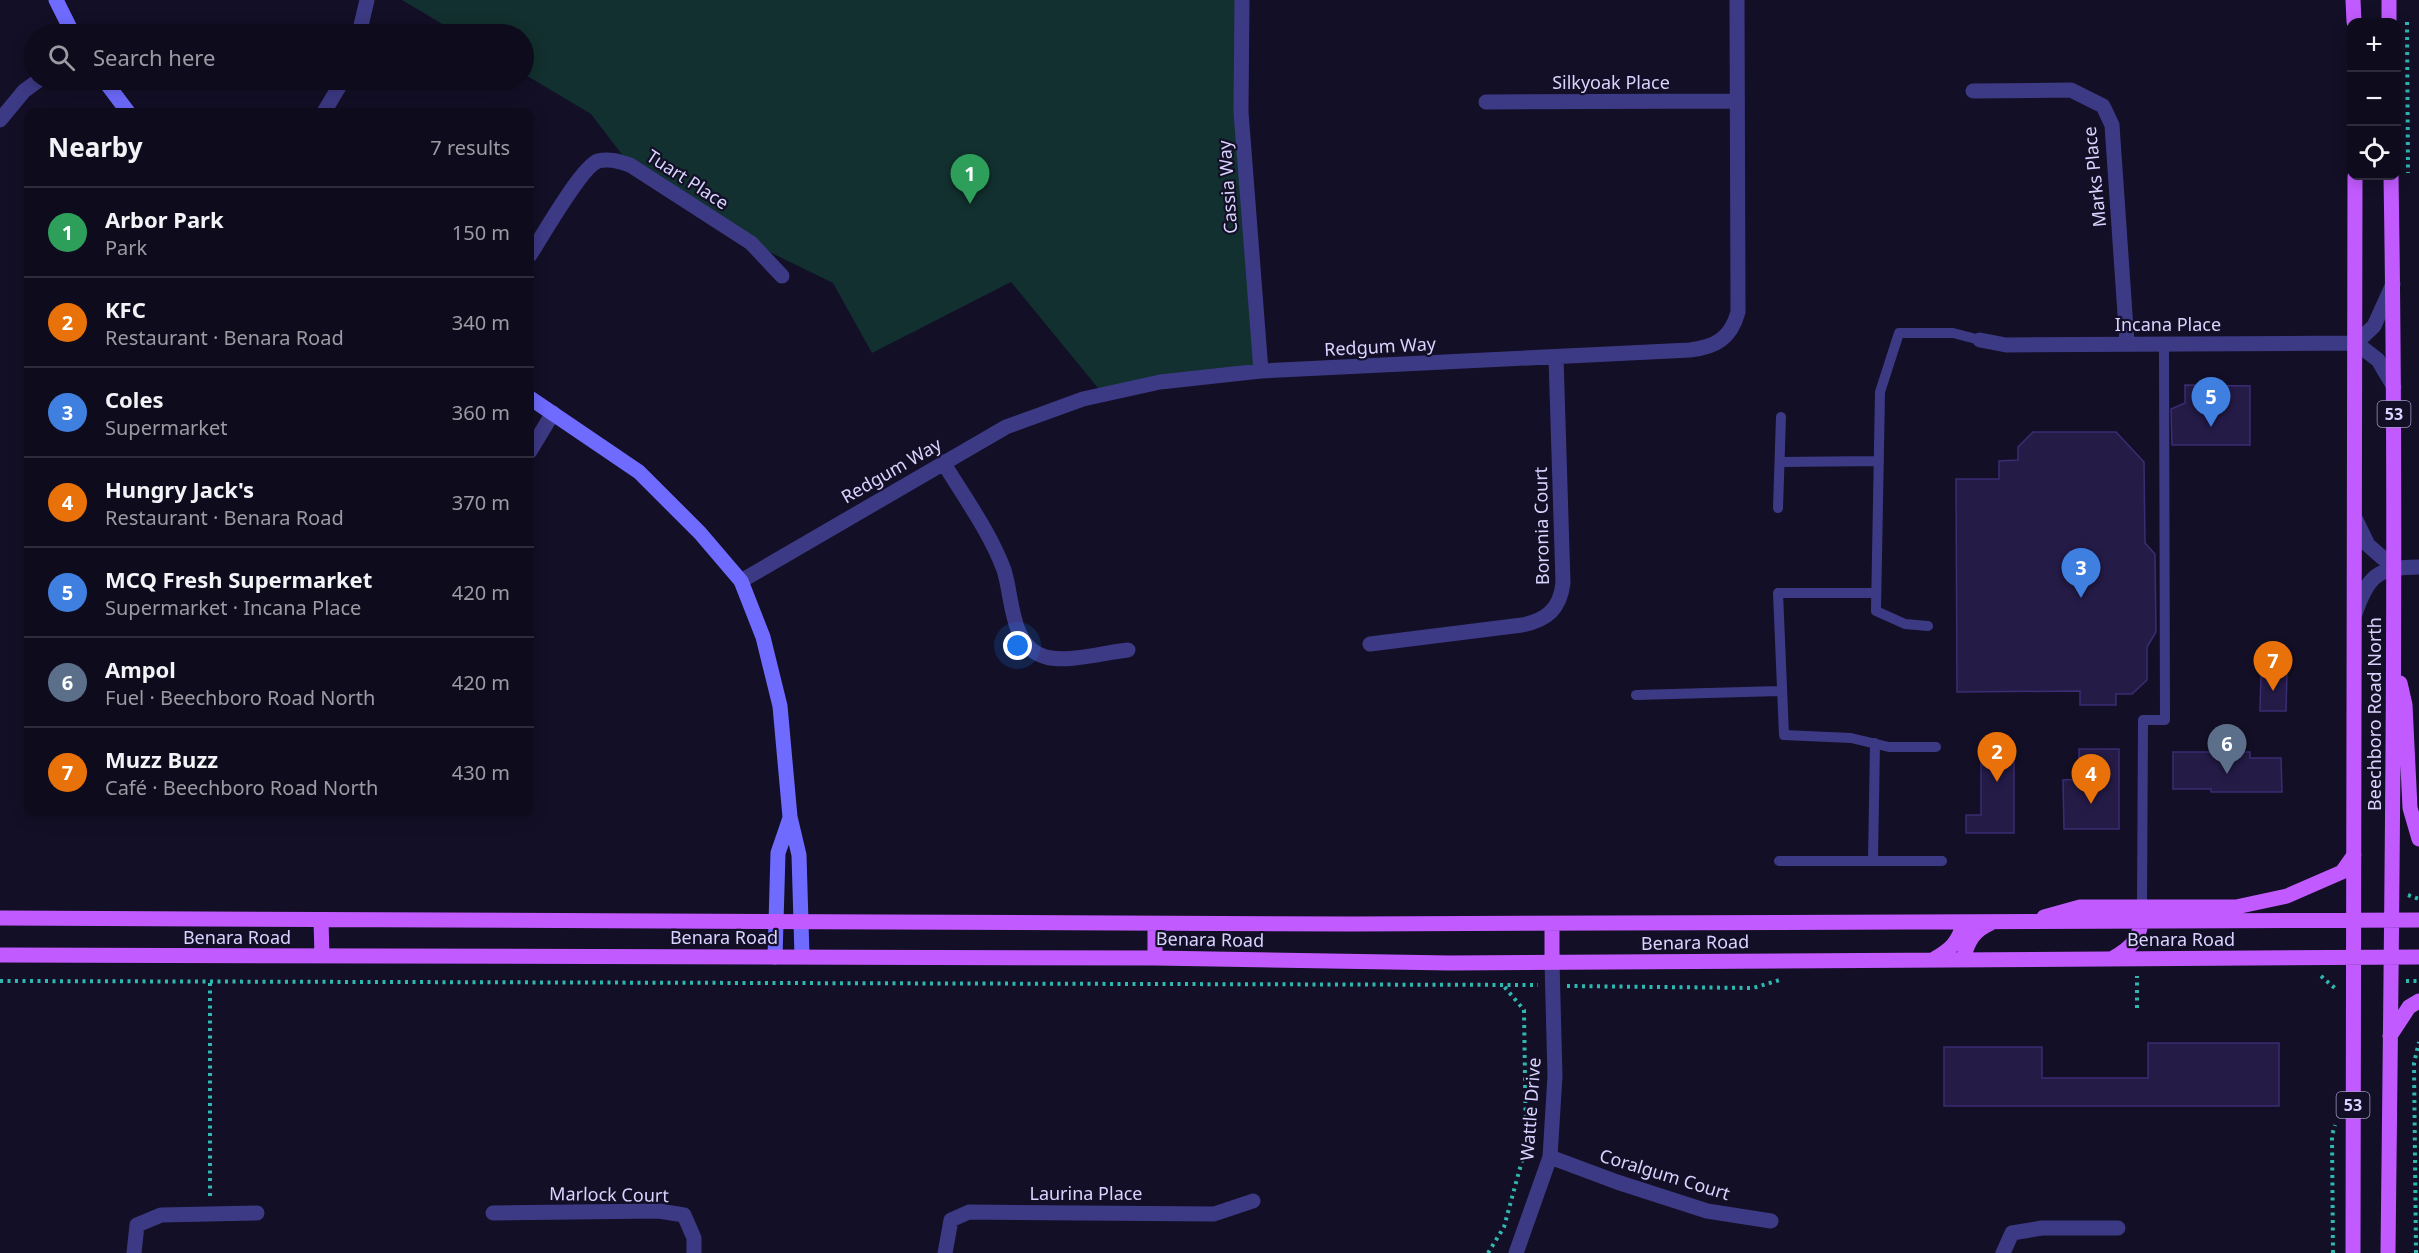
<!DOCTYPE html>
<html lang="en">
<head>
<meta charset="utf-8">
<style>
  :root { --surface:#0e0b1c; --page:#1c1929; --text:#f1f3f6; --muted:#9b9ba3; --line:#2e2b3b; --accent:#0f766e }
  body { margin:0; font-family:"Noto Sans",sans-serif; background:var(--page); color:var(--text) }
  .controls { position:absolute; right:18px; top:18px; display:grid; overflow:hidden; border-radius:12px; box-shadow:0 3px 15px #0003 }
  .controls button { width:54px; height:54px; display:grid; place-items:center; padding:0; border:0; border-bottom:2px solid var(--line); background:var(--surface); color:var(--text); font:30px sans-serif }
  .you { position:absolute; left:1018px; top:646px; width:21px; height:21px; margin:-15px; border:4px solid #fff; border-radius:50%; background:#1a73e8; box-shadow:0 0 0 9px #1a73e833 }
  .badge { display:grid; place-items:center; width:39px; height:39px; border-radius:50%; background:var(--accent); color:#fff; font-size:20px; font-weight:700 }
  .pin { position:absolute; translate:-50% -50px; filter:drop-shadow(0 2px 3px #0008) }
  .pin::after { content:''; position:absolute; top:32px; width:21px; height:18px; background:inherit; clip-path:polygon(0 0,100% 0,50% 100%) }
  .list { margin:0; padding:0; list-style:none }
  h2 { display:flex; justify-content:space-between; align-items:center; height:78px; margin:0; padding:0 24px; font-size:26px }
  h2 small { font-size:20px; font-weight:400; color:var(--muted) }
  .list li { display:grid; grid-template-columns:39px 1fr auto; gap:18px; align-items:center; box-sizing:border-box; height:90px; padding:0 24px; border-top:2px solid var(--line) }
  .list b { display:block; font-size:22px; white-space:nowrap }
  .list p { margin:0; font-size:20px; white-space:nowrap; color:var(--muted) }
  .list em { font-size:20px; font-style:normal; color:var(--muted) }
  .icon { flex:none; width:33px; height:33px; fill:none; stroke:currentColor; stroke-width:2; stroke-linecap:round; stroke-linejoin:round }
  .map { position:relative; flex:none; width:2419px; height:1253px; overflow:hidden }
  .search { position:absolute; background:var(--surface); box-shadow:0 3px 15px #0003; left:24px; top:24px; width:510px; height:66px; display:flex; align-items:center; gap:15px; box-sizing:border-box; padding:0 21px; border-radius:33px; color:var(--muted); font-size:22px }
  .panel { position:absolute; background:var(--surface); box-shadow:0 3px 15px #0003; left:24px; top:108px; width:510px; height:708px; border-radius:12px }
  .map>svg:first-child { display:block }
  .green { fill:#12302f }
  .building { fill:#241b47; stroke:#3b2d73; stroke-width:1.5 }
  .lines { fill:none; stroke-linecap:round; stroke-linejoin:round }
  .path { stroke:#2fb8b0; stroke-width:4; stroke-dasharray:3 4.5; stroke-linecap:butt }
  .lane { stroke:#3d3a85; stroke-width:10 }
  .street { stroke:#3d3a85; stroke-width:15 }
  .secondary { stroke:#6f6bff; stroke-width:15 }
  .primary { stroke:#c25bff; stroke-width:15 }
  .labels { text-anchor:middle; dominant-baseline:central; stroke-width:4.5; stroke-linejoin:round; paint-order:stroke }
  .shield { fill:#130f26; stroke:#9e99be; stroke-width:1.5 }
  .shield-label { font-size:16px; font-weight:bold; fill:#d9d4ff }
  .street-label { font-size:18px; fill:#d9d4ff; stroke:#130f26 }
</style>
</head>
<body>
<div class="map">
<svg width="2419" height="1253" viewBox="0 0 2419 1253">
  <rect width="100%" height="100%" fill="#130f26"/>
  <path class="green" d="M402,0h840l19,371 -158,23 -92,-112 -139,71 -39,-70 -82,-40 -121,-78 -39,-51 -67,-40v-40h-65z"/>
  <path class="building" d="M2185,385l65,1v59h-78l-1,-36 14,-6z
    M2033,432h83l28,30 1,81 10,11 1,78 -9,15v33l-15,14h-16v11h-36v-14l-123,1 -1,-213h43v-18l19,-1v-13z
    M2261,671l26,1 -1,39h-26z
    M1981,748h33v85h-48v-18h15z
    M2079,749h40v80h-55l-1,-49 16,-1z
    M2173,752h77v6h31l1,34h-71v-3h-38z
    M2148,1043h131v63h-335v-59h98v31h106z"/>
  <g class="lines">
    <path class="path" d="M2407,22l1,151
      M2408,895l11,4
      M2321,976l16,14
      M0,981l1538,4
      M2406,981h13
      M210,983v215
      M1567,986l186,2 30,-9
      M2137,1008v-32
      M1488,1253l16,-26 22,-81 -2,-136 -22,-26
      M2333,1253l-1,-118 3,-10
      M2416,1253l-2,-190 5,-21"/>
    <path class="lane" d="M1781,462l98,-1
      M1778,508l3,-91
      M1876,593h-98l6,142 67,3 38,9h47
      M1928,626l-23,-2 -29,-13 4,-219 19,-59h54l27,7
      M1636,695l146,-4
      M1779,861h163
      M1873,861l2,-118
      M2142,908l1,-188h22l-1,-377"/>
    <path class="street" d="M1242,0l-1,112 20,259
      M359,34l8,-34
      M1973,91l98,-1 32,16 9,19 15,218
      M1486,102l251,-1
      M324,112l19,-32
      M0,120l24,-29 15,-11
      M530,255c11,-17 52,-89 68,-94 12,-3 22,1 32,4l121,78 31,33
      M1980,340l26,5 350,-2
      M2356,343l18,-17 19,-42
      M2356,343l22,17 16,27
      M530,451l23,-38
      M943,462c21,35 47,70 61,108 9,28 6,78 42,87 21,6 60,-5 82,-7
      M2356,520l12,25 25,22
      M741,581l265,-154 77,-28 77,-17 101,-11 429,-21c26,-3 41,-12 48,-38l-1,-312
      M2355,614c13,-39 23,-47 64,-47
      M1370,644l152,-19c25,-5 38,-16 41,-42l-7,-226
      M1550,1157l67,25 90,29 64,10
      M493,1213l166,-2 25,4 10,23v15
      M134,1253l3,-28 24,-10 96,-2
      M945,1253l6,-33 18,-8 245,2 39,-13
      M1516,1253l34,-96 5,-81 -3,-114
      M2003,1253l9,-20 30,-5h76"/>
    <path class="secondary" d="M56,0l17,34
      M104,80l24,32
      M530,398l109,74 61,61 41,48 22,56 17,69 10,111 9,38 3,101
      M775,957l3,-104 12,-35"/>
    <path class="primary" d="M2353,0l1,22
      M2389,0v22
      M2400,683l5,22 5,103 9,31
      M2044,917l36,-10h156l51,-11 55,-24 12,-17
      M0,918l1351,6 1068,-4
      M321,920l1,36
      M1155,924v34
      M1552,924v38
      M0,955l1155,3 295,5 969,-6
      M2113,958c20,-11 28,-21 29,-44
      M1934,959c16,-9 25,-17 29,-35
      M1963,959c5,-18 11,-29 28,-36
      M2390,1036l19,-29 10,-6
      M2353,1253l2,-1077
      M2388,1253c4,-359 9,-718 3,-1077"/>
  </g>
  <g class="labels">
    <g class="shield">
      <rect x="2377.5" y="401" width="33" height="26" rx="4.5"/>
      <rect x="2336.5" y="1092" width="33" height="26" rx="4.5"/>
    </g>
    <g class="shield-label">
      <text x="2394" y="414">53</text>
      <text x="2353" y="1105">53</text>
    </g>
    <g class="street-label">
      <text x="1611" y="82">Silkyoak Place</text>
      <text transform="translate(2094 177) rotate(-96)">Marks Place</text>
      <text transform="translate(688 179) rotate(33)">Tuart Place</text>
      <text transform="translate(1227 187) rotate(-94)">Cassia Way</text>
      <text x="2168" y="324">Incana Place</text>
      <text transform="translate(1380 346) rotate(-3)">Redgum Way</text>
      <text transform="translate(891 470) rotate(-30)">Redgum Way</text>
      <text transform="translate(1541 526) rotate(-91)">Boronia Court</text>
      <text transform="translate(2374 714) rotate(-90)">Beechboro Road North</text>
      <text x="237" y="937">Benara Road</text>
      <text x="724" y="937">Benara Road</text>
      <text transform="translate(1210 939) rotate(1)">Benara Road</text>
      <text x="2181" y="939">Benara Road</text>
      <text transform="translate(1695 942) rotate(-1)">Benara Road</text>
      <text transform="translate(1530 1109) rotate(-86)">Wattle Drive</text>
      <text transform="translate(1665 1174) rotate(17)">Coralgum Court</text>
      <text x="1086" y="1193">Laurina Place</text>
      <text transform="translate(609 1194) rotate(1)">Marlock Court</text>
    </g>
  </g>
</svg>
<div class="controls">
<button>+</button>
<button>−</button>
<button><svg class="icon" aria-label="locate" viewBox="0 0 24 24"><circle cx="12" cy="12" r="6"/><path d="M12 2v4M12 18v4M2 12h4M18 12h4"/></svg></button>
</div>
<div class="you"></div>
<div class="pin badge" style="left:970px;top:204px;background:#2e9e5b">1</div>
<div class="pin badge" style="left:1997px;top:782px;background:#e8710a">2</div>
<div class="pin badge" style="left:2081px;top:598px;background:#3f7fe0">3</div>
<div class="pin badge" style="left:2091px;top:804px;background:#e8710a">4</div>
<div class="pin badge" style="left:2211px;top:427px;background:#3f7fe0">5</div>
<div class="pin badge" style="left:2227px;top:774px;background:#5c6f8a">6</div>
<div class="pin badge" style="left:2273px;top:691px;background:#e8710a">7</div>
<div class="search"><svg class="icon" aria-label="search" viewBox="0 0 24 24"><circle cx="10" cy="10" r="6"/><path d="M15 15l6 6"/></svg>Search here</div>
<section class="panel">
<h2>Nearby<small>7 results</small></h2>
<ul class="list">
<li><span class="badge" style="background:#2e9e5b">1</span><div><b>Arbor Park</b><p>Park</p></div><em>150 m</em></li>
<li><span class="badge" style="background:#e8710a">2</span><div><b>KFC</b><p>Restaurant · Benara Road</p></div><em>340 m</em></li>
<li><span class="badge" style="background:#3f7fe0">3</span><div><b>Coles</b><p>Supermarket</p></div><em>360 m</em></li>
<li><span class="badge" style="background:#e8710a">4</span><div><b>Hungry Jack's</b><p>Restaurant · Benara Road</p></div><em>370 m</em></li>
<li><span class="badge" style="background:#3f7fe0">5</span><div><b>MCQ Fresh Supermarket</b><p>Supermarket · Incana Place</p></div><em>420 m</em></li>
<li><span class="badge" style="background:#5c6f8a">6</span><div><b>Ampol</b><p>Fuel · Beechboro Road North</p></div><em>420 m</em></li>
<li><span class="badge" style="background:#e8710a">7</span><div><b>Muzz Buzz</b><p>Café · Beechboro Road North</p></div><em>430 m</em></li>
</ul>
</section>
</div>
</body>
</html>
